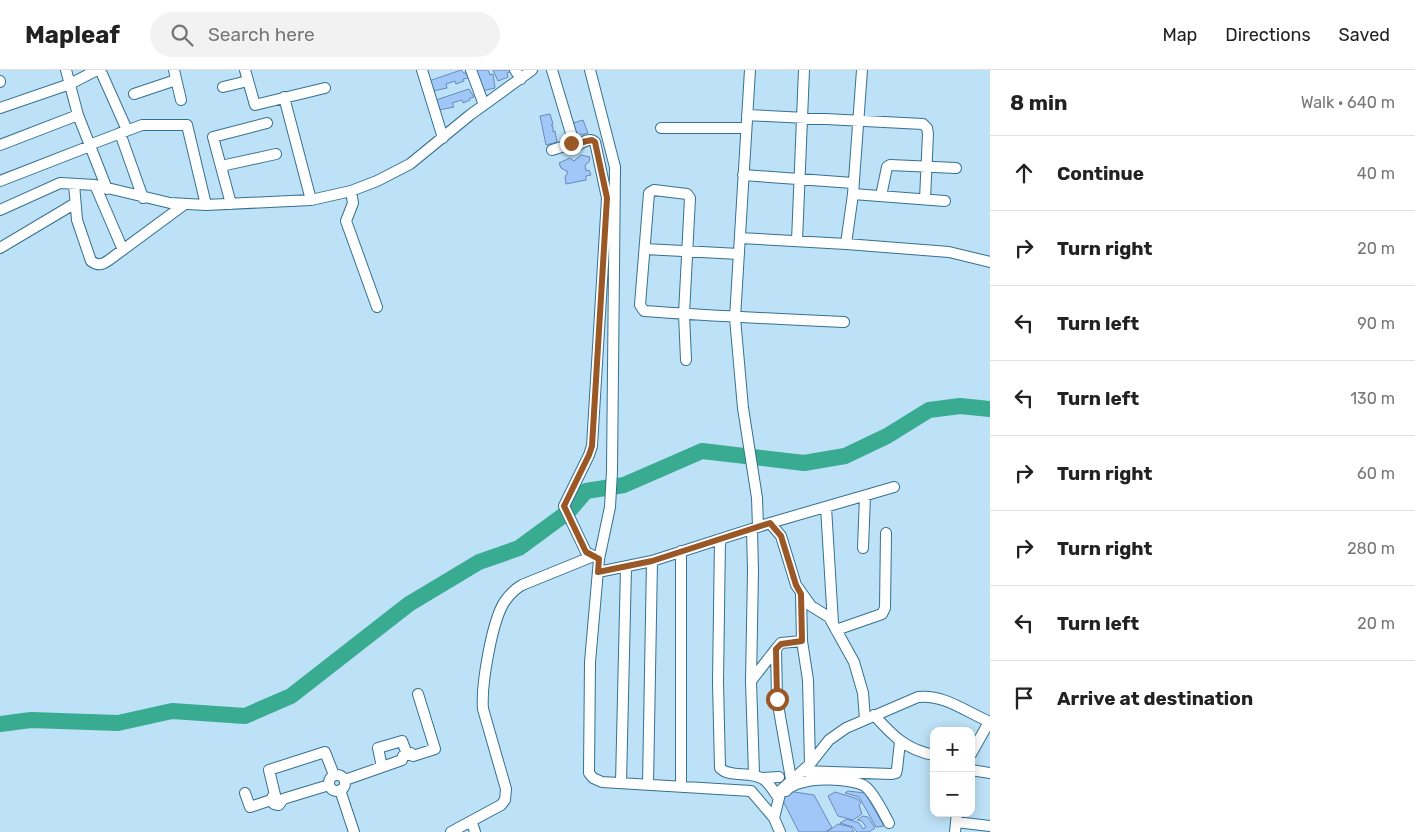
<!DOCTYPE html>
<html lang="en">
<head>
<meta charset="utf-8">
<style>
  :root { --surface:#fff; --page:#f2f2f2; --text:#222; --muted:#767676; --line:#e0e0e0 }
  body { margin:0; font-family:Rubik,sans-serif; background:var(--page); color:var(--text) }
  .controls { position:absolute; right:15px; bottom:15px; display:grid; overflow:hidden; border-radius:10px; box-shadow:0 2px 12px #0003 }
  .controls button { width:45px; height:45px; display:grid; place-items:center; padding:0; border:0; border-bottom:1px solid var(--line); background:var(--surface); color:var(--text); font:25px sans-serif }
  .stop { position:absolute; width:15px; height:15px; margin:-11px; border:4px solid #9a5826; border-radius:50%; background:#fff }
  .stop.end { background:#9a5826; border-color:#fff; box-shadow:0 1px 5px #0008 }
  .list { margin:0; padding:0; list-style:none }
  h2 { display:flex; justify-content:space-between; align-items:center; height:65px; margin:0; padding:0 20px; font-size:21px }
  h2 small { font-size:16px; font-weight:400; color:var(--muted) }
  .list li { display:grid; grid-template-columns:32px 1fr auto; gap:15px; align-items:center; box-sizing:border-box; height:75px; padding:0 20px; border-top:1px solid var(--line) }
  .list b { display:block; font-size:19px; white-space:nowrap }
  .list em { font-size:16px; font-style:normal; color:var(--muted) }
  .icon { flex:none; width:28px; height:28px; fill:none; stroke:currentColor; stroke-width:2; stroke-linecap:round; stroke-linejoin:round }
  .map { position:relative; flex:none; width:990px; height:762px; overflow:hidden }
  header { display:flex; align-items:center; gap:30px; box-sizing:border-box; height:70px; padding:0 25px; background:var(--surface); border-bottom:1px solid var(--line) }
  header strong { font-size:24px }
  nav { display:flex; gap:28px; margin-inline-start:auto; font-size:18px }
  .search { width:350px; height:45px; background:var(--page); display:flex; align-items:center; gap:12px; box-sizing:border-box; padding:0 18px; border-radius:28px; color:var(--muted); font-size:19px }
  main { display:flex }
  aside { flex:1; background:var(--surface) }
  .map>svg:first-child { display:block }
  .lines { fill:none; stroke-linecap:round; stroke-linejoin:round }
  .river { stroke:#38ab91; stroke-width:16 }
  .building { fill:#a1c7f8; stroke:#678bb9 }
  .minor-casing { stroke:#357191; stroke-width:12 }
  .minor { stroke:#fff; stroke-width:10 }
  .route { stroke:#9a5826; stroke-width:6 }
</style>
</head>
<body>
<header>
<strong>Mapleaf</strong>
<div class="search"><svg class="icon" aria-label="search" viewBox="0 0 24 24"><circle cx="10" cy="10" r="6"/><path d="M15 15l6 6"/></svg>Search here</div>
<nav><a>Map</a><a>Directions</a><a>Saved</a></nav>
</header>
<main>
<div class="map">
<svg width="990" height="762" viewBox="0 0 990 762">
  <rect width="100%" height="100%" fill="#bde1f6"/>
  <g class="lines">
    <path class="river" d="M0,654l31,-4 87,3 54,-12 73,5 46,-20 118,-92 70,-42 40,-14 49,-36 18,-21 38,-6 78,-34 102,12 41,-7 42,-20 42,-26 31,-4 30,3"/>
  </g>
  <path class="building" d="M461,0l3,3h2l2,5 -5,1 1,2 -8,3 -1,-3 -9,3 1,4 -14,3 -4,-10z
    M473,0h15l2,5 3,-1 2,14 -13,3z
    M493,0h19v1l-5,2 1,4 -10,4z
    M469,19l5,8 -4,1v2l-7,3 -1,-3 -10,3 2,4 -15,3 -3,-10z
    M550,44l3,10 -2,1 2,1v6l2,-1 2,11 -11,3 -6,-29z
    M583,50l5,13 -11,3 -7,-12z
    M581,85l9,2 -1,5 -4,3 1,6 3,-1 2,5 -5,1v4l-20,4 -1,-7 3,-5 -7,-4 -2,-5 11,-5 4,3z
    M788,721l26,4 18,33 -7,4h-26l-17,-33z
    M848,721l17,2 19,33 -8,1 -17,-30 -14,-4z
    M835,722l23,7 3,4 -2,2 3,9 -9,6 -15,-4 -10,-20z
    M863,746l5,1 7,11 -6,4h-12l-4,-5 -13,-4 7,-4 12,4 4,6 3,-2 -4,-6 -5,-1z
    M838,754l13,3 3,5h-27z"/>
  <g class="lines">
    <g class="minor-casing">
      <path id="minor" d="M66,0l12,45 29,74
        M174,0l7,30
        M245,0l10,35 70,-17
        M422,0l21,68
        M471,0l13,35
        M515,0l6,9
        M552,0l21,70
        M590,0l25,97 -3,304 -2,36 -11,52 -9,103 -1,111 4,5 9,4 149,9 23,27 6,14
        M750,0l-15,248 8,90 14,90 1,29
        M102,4l25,56
        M0,11v1
        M223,17l25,-6
        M134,24l42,-14
        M284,27l27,103
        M0,38l70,-24 27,-14
        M747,45l176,9 4,4 1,6 -3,65
        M661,58h85
        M120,63l23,65
        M571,74l3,3c6,-2 14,-11 21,-5l12,56 -15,248 -3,9 -25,51 22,46 13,7
        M0,75l78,-30
        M89,75l53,-20h45l19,80
        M552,80l19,-6 3,-4
        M221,96l55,-12
        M743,105l110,8
        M0,111l90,-35
        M74,114l3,36 14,41c7,5 11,4 18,-1l76,-56
        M95,115l28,65
        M351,121l2,12 -7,18 31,86
        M853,124l92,7
        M881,126l6,-29 3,-2 66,3
        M231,134l-18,-67 54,-14
        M0,140l60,-27 35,2 75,18 36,2 105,-5 40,-9 26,-10 33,-17 60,-49 62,-45
        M740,168l106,6 103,8 41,10
        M797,171l7,-171
        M846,174l7,-50 9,-124
        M0,178l74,-44
        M645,179l94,5
        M686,290l-2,-46 6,-116 -3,-4 -33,-4 -5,3 -9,112 4,6c67,5 133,8 200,11
        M826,437l7,116
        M770,453l11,13 15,49 15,21 18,11 25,45 9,31 2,26
        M752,459l1,42 -2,110 3,93
        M720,469l-2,143 2,86c9,10 30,3 43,11 7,4 10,12 15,18
        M863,478l2,-52
        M598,502l54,-11 118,-38 124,-36
        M836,560l46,-16 3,-6 1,-75
        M751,611l25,-32
        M874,645c18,20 32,35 60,40
        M971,684l18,-32
        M810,694l19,-24 17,-12 72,-31c26,-3 48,15 72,25
        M382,697l-4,-19 24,-7 5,13
        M971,700l19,3
        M802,701l90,3 4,-1 1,-4 3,-27
        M329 713a8 8 0 1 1 16 0a8 8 0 1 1-16 0Z
        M762,708l17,-1
        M791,709l-14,-80 -1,-50 5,-6 21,-2
        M345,710l57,-20 1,-4 8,-3 2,3 22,-7 -17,-55
        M621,713l5,-216
        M648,714l4,-223
        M681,716v-235
        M340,720l14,42
        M786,721c11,-15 67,-14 80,-4 9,8 17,25 23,36
        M245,723l5,14 21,-7 2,-4
        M275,725l-6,-25 56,-18 9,23
        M271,730l3,4 5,1 4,-6 46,-14
        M774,748l7,-28 29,-26 -2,-84 -6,-39 -1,-47
        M956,752l34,4
        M472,753l3,9
        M451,762l50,-27 4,-5 1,-11 -23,-80c-2,-24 9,-89 22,-108 5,-7 10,-12 17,-16l69,-28
        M955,762l2,-19"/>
    </g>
    <use href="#minor" class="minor"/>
  </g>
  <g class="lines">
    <path class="route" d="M571,73l3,-3 4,3 14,-3 3,2 12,56 -15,248 -3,9 -25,51 22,46 13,7 -1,13 54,-11 118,-38 11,13 15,49 5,9 1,47 -21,3 -5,5 1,50"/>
  </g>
</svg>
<div class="controls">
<button>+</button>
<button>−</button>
</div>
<div class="stop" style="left:777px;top:629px"></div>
<div class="stop end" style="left:571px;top:73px"></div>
</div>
<aside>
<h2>8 min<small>Walk · 640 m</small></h2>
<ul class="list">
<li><svg class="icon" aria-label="ahead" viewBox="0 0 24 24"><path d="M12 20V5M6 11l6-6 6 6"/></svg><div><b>Continue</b></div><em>40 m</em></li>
<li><svg class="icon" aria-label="right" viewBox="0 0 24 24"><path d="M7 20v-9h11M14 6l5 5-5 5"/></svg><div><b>Turn right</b></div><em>20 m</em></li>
<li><svg class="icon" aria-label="left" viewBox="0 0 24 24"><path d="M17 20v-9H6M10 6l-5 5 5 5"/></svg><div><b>Turn left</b></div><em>90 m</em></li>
<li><svg class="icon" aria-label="left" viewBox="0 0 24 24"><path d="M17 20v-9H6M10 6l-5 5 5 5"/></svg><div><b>Turn left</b></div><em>130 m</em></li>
<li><svg class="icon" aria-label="right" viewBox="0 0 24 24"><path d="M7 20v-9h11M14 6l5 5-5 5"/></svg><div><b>Turn right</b></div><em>60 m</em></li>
<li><svg class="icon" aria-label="right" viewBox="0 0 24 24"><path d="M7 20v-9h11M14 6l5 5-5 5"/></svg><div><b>Turn right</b></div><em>280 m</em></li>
<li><svg class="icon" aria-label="left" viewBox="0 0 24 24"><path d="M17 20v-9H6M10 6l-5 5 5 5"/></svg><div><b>Turn left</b></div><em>20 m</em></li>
<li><svg class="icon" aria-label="arrive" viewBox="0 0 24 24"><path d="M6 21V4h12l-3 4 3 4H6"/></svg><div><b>Arrive at destination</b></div></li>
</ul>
</aside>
</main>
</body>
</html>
